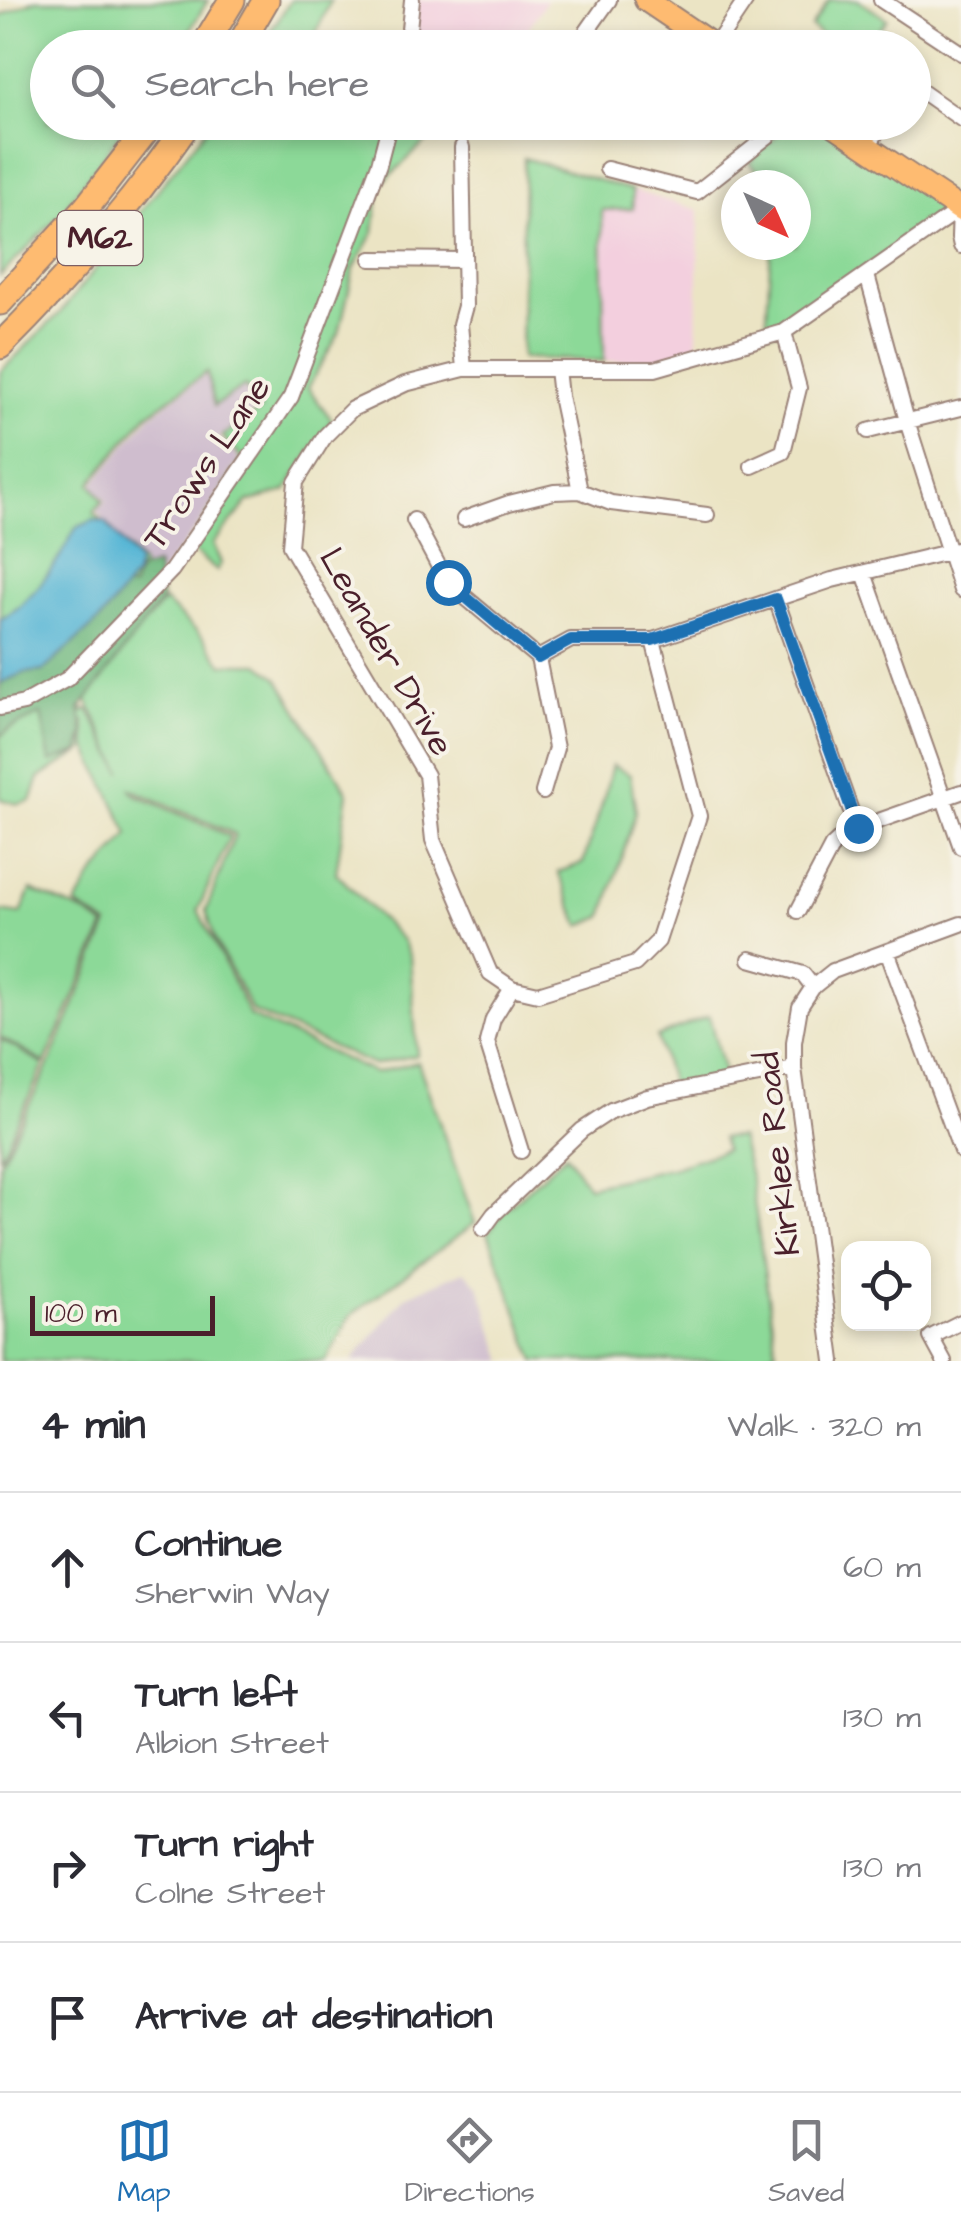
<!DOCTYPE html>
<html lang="en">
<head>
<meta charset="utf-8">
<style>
  :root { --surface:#fff; --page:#f7f7f7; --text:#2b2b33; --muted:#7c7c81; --line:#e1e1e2; --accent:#1f6fb2 }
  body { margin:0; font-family:"Architects Daughter",sans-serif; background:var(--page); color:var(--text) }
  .controls { position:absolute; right:30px; bottom:30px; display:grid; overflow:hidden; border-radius:20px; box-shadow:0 5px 15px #0003 }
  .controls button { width:90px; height:90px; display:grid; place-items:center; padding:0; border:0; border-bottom:2px solid var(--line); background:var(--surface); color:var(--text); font:50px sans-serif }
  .compass { position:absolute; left:721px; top:170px; width:90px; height:90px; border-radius:50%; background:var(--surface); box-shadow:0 5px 15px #0003; rotate:135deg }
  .scale { position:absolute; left:30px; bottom:25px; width:185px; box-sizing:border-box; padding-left:10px; border:5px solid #4a1f2b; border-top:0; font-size:28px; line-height:35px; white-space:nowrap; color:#4a1f2b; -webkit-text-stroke:8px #f7f3e8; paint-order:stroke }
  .stop { position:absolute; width:30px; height:30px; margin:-22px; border:8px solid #1f6fb2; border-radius:50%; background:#fff }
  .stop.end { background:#1f6fb2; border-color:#fff; box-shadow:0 2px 10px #0008 }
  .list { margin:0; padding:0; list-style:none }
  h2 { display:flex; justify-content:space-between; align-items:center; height:130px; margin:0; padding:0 40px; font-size:42px }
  h2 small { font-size:32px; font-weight:400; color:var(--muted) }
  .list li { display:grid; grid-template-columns:65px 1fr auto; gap:30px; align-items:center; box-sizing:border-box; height:150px; padding:0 40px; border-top:2px solid var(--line) }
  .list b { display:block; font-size:38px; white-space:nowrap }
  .list p { margin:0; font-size:32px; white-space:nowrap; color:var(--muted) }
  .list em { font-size:32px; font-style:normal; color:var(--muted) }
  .icon { flex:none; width:55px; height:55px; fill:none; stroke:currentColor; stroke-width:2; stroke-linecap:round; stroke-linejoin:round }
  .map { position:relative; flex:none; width:961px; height:1361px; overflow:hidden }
  .search { position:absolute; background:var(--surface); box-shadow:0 5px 15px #0003; left:30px; right:30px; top:30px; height:110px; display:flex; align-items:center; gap:25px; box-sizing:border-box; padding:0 35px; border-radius:55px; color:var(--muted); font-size:38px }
  .sheet { height:730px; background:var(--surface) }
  nav { display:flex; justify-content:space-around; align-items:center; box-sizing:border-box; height:140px; border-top:2px solid var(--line); background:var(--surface); font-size:28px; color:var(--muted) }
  nav a { display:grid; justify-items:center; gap:5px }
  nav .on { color:var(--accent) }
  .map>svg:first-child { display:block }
  .built { fill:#f3cfde }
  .industrial { fill:#cfbdce }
  .green { fill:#8cd998; stroke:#6b7c62; stroke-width:2.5 }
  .forest { fill:#71b980; stroke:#5e6c56; stroke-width:2.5 }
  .water { fill:#56b6d5; stroke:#506a80; stroke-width:2.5 }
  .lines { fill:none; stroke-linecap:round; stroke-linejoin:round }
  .minor-casing { stroke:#9a8278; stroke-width:18 }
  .primary-casing { stroke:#9a8278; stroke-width:26 }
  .motorway-casing { stroke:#9a8278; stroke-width:29 }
  .minor { stroke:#fff; stroke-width:14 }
  .primary { stroke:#febb71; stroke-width:22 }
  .motorway { stroke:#febb71; stroke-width:25 }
  .route { stroke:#1f6fb2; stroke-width:12 }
  .labels { text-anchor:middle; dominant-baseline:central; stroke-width:8; stroke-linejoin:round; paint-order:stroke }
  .shield { fill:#f7f3e8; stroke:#7e5f64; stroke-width:2.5 }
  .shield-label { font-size:32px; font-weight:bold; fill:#4a1f2b }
  .street-label { font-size:35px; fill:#4a1f2b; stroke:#f7f3e8 }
</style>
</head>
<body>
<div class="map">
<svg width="961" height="1361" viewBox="0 0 961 1361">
  <rect width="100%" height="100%" fill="#f7f3e8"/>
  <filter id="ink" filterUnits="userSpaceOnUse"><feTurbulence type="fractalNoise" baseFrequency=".01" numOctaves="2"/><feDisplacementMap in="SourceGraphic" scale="20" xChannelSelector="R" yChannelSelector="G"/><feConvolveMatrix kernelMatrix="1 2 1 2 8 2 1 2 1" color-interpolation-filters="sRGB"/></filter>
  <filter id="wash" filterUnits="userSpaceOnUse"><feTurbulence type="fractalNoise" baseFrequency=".0048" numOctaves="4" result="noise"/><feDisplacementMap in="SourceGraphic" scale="40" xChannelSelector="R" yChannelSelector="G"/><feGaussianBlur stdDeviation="2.25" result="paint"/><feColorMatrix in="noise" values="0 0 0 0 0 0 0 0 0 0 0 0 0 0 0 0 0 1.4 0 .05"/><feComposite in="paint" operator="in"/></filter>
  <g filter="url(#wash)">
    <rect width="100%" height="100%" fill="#ebe4c4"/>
    <path class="built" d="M418,0h129l-19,29 36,18 -132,1 -19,-3z
      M524,158l175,52 -2,138 -33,15 -143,-5z"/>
    <path class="industrial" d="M207,374l6,34 31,-20 13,21 -39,28 21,22 -40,66 -46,58 -56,-72 9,-10 -14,-16 58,-69z
      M464,1271l15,15 25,75h-152l54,-65z"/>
    <path class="green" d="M35,0h173l-28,47 -132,1v74l80,1 -71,95 -57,58v-260z
      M291,0h40l-16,35 30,12h-85z
      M829,0h29l29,19 -22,28h-27l-27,-20z
      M211,123h218l-1,17 -48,45 -6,47 -20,36 -15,65 -31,55 24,32 -46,71 -38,11 -35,42 8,19 -4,8 -28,-23 53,-89 -20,-23 39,-26 -16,-24 -31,20 -7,-34 -61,44 -55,67 12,18 -9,11 47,51 7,18 -66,110 1,21 5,-3 34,63 -38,-78 80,-93 40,37 18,26h37l19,14 70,115 -12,80 66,67 8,17 7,98 -44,10 -121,-54 -37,-71 -9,-30 29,-76 -104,-45 3,5 96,42 -32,74 52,106 124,57 44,-11 57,161 -124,92 -25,46h-326v-198l50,-100 58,-138 -32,-20 14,-25 39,-46 -42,-86 -3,-28v30l-45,28 -8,23 -13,3 -18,-5v-427l60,-59z
      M789,123h33l118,77 1,13 -160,117 -15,2 5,-87h25v-60h-24l-23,-22z
      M524,158l108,32 1,19 -31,1 2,151 -83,-3z
      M612,765l18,10 6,37 -33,105 -23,9 -22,-54 25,-9 21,-65z
      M31,890l51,21 23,15 -60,137 -45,-26v-126l21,3z
      M709,1016l15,57 -5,5 -47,10 -15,-51z
      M0,1039l44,26 -44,93z
      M740,1137l11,43 25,171 -10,3 -4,7h-227l-47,-128 15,-21 63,-58 22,32 86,-19 51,-17 -3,-12z"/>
    <path class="forest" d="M156,565l6,35 -82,109 4,25 -5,18 -29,10 -9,-48 -32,15 -9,8v-64l115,-86 17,1 7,-18z"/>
    <path class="water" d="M94,520l12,2 32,41 -3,13 -34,43 -58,52 -19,2 -24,10v-63l20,-14 19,-20 20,-28 17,-30z"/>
  </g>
  <g filter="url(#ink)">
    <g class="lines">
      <g class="minor-casing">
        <path id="minor" d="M881,0l80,53
          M578,44l31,-44
          M715,46l31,-46
          M407,48l5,-48
          M914,86l47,33
          M717,122l51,14
          M462,147l3,159 -5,18 4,45
          M867,147l17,-25
          M607,169l90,23 71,-56 12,-14
          M960,209l-1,28 2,9
          M371,259l93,1
          M867,275l40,146 54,169
          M557,369l3,27 20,95
          M868,431l93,-23
          M752,466l31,-14 16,-64 -15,-56
          M464,519l45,-16 45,-11 26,-1 31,12 96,12
          M414,520l33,62 91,76 18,90 -13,44
          M864,573l97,274
          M776,599l81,229
          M653,640l46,176 -41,125 -23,23 -97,30 -26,-6 -22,-15 -57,-133 -7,-65 -136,-229 6,-64 29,-46 27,-27 53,-25 59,-15h191l129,-37 176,-123
          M538,658l33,-18h82l179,-60 129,-31
          M0,708l24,-5 43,-24 105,-109 119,-173 88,-233 11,-42
          M798,911l34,-65 15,-14 114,-40
          M887,951l74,200
          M750,959l53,15 10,13
          M512,988l-19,31 -6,23 34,109
          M483,1229l11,-15 88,-84 29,-19 36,-14 147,-29
          M833,1361l-39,-293v-26l6,-35 13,-20 20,-16 128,-47
          M944,1361l-13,-24 30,-15"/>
      </g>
      <g class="primary-casing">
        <path id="primary" d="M646,0l71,48
          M830,122l131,88"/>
      </g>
      <g class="motorway-casing">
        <path id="motorway" d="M203,48l29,-48
          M238,48l28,-48
          M0,302l86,-94 67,-86
          M0,346c69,-69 133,-143 189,-224"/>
      </g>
      <use href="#minor" class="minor"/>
      <use href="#primary" class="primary"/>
      <use href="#motorway" class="motorway"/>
    </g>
  </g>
  <g class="lines" filter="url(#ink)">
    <path class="route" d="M448,582l90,76 33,-18h81l124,-41 82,229"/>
  </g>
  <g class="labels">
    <rect class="shield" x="57.5" y="211" width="85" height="54" rx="8"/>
    <g class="shield-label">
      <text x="100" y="238">M62</text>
    </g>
    <g class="street-label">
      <text transform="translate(207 463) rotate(-56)">Trows Lane</text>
      <text transform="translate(386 652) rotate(60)">Leander Drive</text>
      <text transform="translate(778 1154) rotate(-96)">Kirklee Road</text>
    </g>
  </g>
</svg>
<div class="controls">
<button><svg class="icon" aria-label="locate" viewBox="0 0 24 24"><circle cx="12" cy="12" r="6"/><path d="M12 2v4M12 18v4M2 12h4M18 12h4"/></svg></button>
</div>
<svg class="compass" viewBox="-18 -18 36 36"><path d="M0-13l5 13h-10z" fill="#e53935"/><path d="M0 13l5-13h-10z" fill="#7c7c81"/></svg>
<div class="scale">100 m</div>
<div class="stop" style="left:448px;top:582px"></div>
<div class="stop end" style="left:858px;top:828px"></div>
<div class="search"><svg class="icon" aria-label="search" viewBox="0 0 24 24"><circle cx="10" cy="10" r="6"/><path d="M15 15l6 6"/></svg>Search here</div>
</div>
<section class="sheet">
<h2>4 min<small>Walk · 320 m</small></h2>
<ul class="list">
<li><svg class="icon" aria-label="ahead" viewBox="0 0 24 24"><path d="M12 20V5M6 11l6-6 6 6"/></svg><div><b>Continue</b><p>Sherwin Way</p></div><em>60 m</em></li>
<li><svg class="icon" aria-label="left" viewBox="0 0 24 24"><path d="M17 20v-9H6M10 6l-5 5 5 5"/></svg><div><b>Turn left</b><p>Albion Street</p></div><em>130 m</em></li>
<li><svg class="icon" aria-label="right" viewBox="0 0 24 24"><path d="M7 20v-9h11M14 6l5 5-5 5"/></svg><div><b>Turn right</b><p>Colne Street</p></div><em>130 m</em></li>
<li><svg class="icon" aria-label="arrive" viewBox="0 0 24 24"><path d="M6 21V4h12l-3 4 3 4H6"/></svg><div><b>Arrive at destination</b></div></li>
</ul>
</section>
<nav>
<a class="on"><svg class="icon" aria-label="map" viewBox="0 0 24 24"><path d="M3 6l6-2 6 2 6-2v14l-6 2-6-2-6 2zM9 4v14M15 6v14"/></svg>Map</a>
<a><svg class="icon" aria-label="directions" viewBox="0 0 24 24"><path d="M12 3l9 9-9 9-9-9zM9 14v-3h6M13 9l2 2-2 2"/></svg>Directions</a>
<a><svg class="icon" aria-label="saved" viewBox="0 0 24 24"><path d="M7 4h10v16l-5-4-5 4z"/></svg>Saved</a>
</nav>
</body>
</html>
